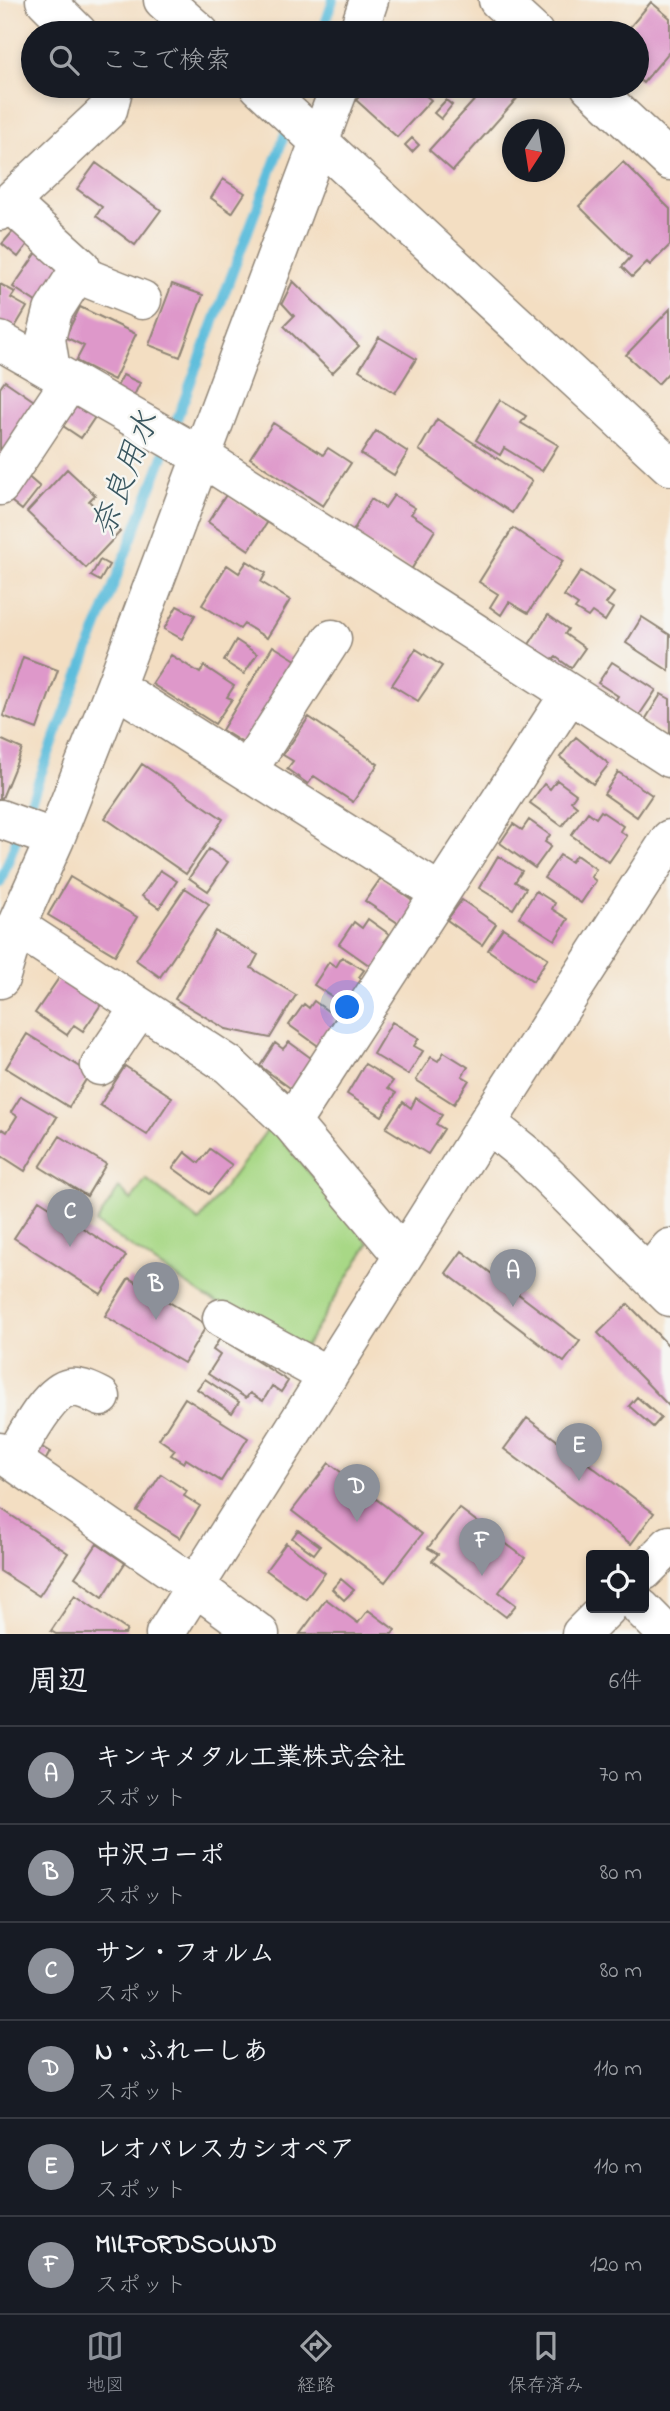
<!DOCTYPE html>
<html lang="ja">
<head>
<meta charset="utf-8">
<style>
  :root { --surface:#171b24; --page:#20242c; --text:#f1f3f6; --muted:#9ea1a6; --line:#363941; --accent:#8c9099 }
  body { margin:0; font-family:"Indie Flower","Klee One",sans-serif; background:var(--page); color:var(--text) }
  .controls { position:absolute; right:21px; bottom:21px; display:grid; overflow:hidden; border-radius:7px; box-shadow:0 4px 10px #0003 }
  .controls button { width:63px; height:63px; display:grid; place-items:center; padding:0; border:0; border-bottom:2px solid var(--line); background:var(--surface); color:var(--text); font:35px sans-serif }
  .compass { position:absolute; left:502px; top:119px; width:63px; height:63px; border-radius:50%; background:var(--surface); box-shadow:0 4px 10px #0003; rotate:192deg }
  .you { position:absolute; left:348px; top:1008px; width:24px; height:24px; margin:-18px; border:5px solid #fff; border-radius:50%; background:#1a73e8; box-shadow:0 0 0 10px #1a73e833 }
  .badge { display:grid; place-items:center; width:46px; height:46px; border-radius:50%; background:var(--accent); color:#fff; font-size:23px; font-weight:700 }
  .pin { position:absolute; translate:-50% -58px; filter:drop-shadow(0 2px 4px #0008) }
  .pin::after { content:''; position:absolute; top:37px; width:24px; height:21px; background:inherit; clip-path:polygon(0 0,100% 0,50% 100%) }
  .list { margin:0; padding:0; list-style:none }
  h2 { display:flex; justify-content:space-between; align-items:center; height:91px; margin:0; padding:0 28px; font-size:30px }
  h2 small { font-size:23px; font-weight:400; color:var(--muted) }
  .list li { display:grid; grid-template-columns:46px 1fr auto; gap:21px; align-items:center; box-sizing:border-box; height:98px; padding:0 28px; border-top:2px solid var(--line) }
  .list b { display:block; font-size:26px; white-space:nowrap }
  .list p { margin:0; font-size:23px; white-space:nowrap; color:var(--muted) }
  .list em { font-size:23px; font-style:normal; color:var(--muted) }
  .icon { flex:none; width:38px; height:38px; fill:none; stroke:currentColor; stroke-width:2; stroke-linecap:round; stroke-linejoin:round }
  .map { position:relative; flex:none; width:670px; height:1634px; overflow:hidden }
  .search { position:absolute; background:var(--surface); box-shadow:0 4px 10px #0003; left:21px; right:21px; top:21px; height:77px; display:flex; align-items:center; gap:18px; box-sizing:border-box; padding:0 24px; border-radius:38px; color:var(--muted); font-size:26px }
  .sheet { height:679px; background:var(--surface) }
  nav { display:flex; justify-content:space-around; align-items:center; box-sizing:border-box; height:98px; border-top:2px solid var(--line); background:var(--surface); font-size:19px; color:var(--muted) }
  nav a { display:grid; justify-items:center; gap:4px }
  nav .on { color:var(--accent) }
  .map>svg:first-child { display:block }
  .green { fill:#a8d886; stroke:#6a8258; stroke-width:2 }
  .lines { fill:none; stroke-linecap:round; stroke-linejoin:round }
  .stream { stroke:#5dbddc; stroke-width:10 }
  .building { fill:#de98ca }
  .minor-casing { stroke:#8f8476; stroke-width:41 }
  .minor { stroke:#fff; stroke-width:38 }
  .labels { text-anchor:middle; dominant-baseline:central; stroke-width:5; stroke-linejoin:round; paint-order:stroke }
  .water-label { font-size:33px; font-style:italic; fill:#3a5760; stroke:#f6f6f2 }
</style>
</head>
<body>
<div class="map">
<svg width="670" height="1634" viewBox="0 0 670 1634">
  <rect width="100%" height="100%" fill="#f6f6f2"/>
  <filter id="ink" filterUnits="userSpaceOnUse"><feTurbulence type="fractalNoise" baseFrequency=".0143" numOctaves="2"/><feDisplacementMap in="SourceGraphic" scale="14" xChannelSelector="R" yChannelSelector="G"/><feConvolveMatrix kernelMatrix="1 2 1 2 8 2 1 2 1" color-interpolation-filters="sRGB"/></filter>
  <filter id="wash" filterUnits="userSpaceOnUse"><feTurbulence type="fractalNoise" baseFrequency=".00686" numOctaves="4" result="noise"/><feDisplacementMap in="SourceGraphic" scale="28" xChannelSelector="R" yChannelSelector="G"/><feGaussianBlur stdDeviation="1.57" result="paint"/><feColorMatrix in="noise" values="0 0 0 0 0 0 0 0 0 0 0 0 0 0 0 0 0 1.4 0 .05"/><feComposite in="paint" operator="in"/></filter>
  <g filter="url(#wash)">
    <rect width="100%" height="100%" fill="#f3dec2"/>
    <path class="green" d="M270,1126l99,117 -64,104 -98,-49 -111,-75 23,-35 12,12 15,-21 53,42z"/>
    <g class="lines">
      <path class="stream" d="M322,33l11,-33
        M295,108l8,-22
        M172,432l116,-306
        M23,821l144,-375
        M0,883l18,-48"/>
    </g>
    <g id="blocks">
      <path class="building" d="M651,2l19,16v33l-27,32 -6,-5v-45h-12z
        M383,24l10,9h-12z
        M369,86h46l16,14 -34,37 -41,-37z
        M469,86h59l-75,85 -24,-21 50,-55z
        M446,100l6,5 -11,14 -7,-6z
        M412,138l7,7 -7,7 -7,-7z
        M623,162l47,47v36l-20,20 -3,-3 -15,15 -10,-10 9,-10 -52,-51z
        M96,163l65,47 -26,35 -39,-29 6,-9 -25,-18z
        M223,179l22,14 -13,20 -21,-15z
        M16,228l14,13 -12,16 -16,-13z
        M40,248l28,19 -26,39 -29,-19z
        M293,281l66,65 -27,27 -48,-47 10,-10 -12,-13z
        M0,284l15,8 -4,6 16,9 -18,30 -9,-6z
        M172,284l31,11 -23,62 -31,-12z
        M80,307l56,27 -22,46 -38,-19 8,-15 -19,-9z
        M670,309v62l-12,13 -32,-29z
        M379,337l37,22 -21,34 -36,-23z
        M123,375l17,8 -9,19 -18,-8z
        M5,381l35,24 -40,59v-76z
        M500,400l26,16 -5,7 37,22 -16,26 -38,-23 -4,7 -24,-15z
        M79,402l18,12 -16,24 -18,-12z
        M437,419l95,62 -20,32 -93,-63z
        M273,423l50,32 5,-7 23,15 -28,43 -73,-48z
        M376,431l32,21 -14,23 -33,-21z
        M67,469l28,26 -6,6 31,31 -34,36 -59,-56z
        M25,474l15,13 -18,23 -16,-13z
        M226,495l41,28 -18,27 -41,-28z
        M394,495l21,13 -4,6 24,16 -24,40 -59,-37 19,-34 14,9z
        M513,528l50,33 -35,52 -19,-11 -8,13 -11,-8 8,-13 -19,-12z
        M100,560l9,5 -9,16 -9,-5z
        M247,561l19,12 -5,9 29,18 -23,38 -23,-14 -4,5 -38,-24 25,-40 12,8z
        M581,571l33,22 -8,11 7,4 -8,13 -13,-9 -4,5 -13,-8 3,-4 -14,-9z
        M177,606l18,9 -13,24 -18,-10z
        M548,615l20,14 -3,5 20,14 -14,20 -15,-11 -5,5 -23,-16z
        M642,617l28,18 -1,36 -43,-28z
        M236,640l21,14 -13,20 -20,-13z
        M273,646l26,16 -51,84 -26,-16z
        M416,649l26,17 -24,35 -26,-16z
        M171,655l29,18 4,-7 30,20 -7,11 5,2 -17,25 -63,-40z
        M23,657l35,13 -21,59 -34,-13z
        M612,662l44,28 -18,27 -24,-15 4,-6 -20,-13z
        M661,694l9,5v37l-25,-16z
        M309,717l69,47 -25,38 -39,-26 -6,8 -21,-15 6,-8 -10,-6z
        M576,737l33,27 -16,20 -33,-27z
        M0,739l22,10 -22,54z
        M142,764l81,55 -37,55 -81,-56z
        M618,772l34,23 -15,22 -33,-23z
        M557,780l19,14 -5,7 6,5 -15,20 -32,-23 14,-19 6,5z
        M601,811l22,15 -3,5 7,5 -18,26 -38,-27 17,-23 8,6z
        M529,820l21,15 -5,7 6,4 -16,22 -35,-25 13,-19 9,6z
        M209,849l19,13 -20,29 -19,-13z
        M560,855l11,7 5,-7 20,14 -5,8 5,4 -15,22 -37,-25z
        M498,856l24,15 -7,11 11,6 -13,21 -34,-21z
        M160,870l17,11 -18,27 -17,-12z
        M70,877l67,40 -22,38 -67,-40z
        M381,878l30,21 5,10 -12,18 -39,-26z
        M185,888l24,16 -49,73 -24,-17z
        M536,891l19,12 -3,6 16,10 -13,21 -36,-23z
        M462,900l34,24 -14,21 -35,-25z
        M368,919l21,15 -5,7 8,5 -16,24 -37,-26 15,-22 8,6z
        M503,928l45,30 -15,23 -45,-31z
        M215,931l43,24 -7,13 45,27 -26,43 -44,-9 -51,-30z
        M342,957l22,13 -5,7 9,6 -16,26 -38,-24 15,-23 7,5z
        M61,975l41,28 -19,28 -9,-6 -7,10 -32,-22z
        M314,1001l22,16 -3,5 7,5 -16,23 -35,-25 15,-21 5,4z
        M392,1022l27,16 -5,8 9,5 -15,24 -35,-21z
        M27,1034l63,39 -21,34 -63,-39z
        M289,1042l22,16 -14,35 -37,-27 15,-23 8,6z
        M444,1052l24,15 -6,9 7,4 -15,24 -38,-24 15,-23 7,4z
        M365,1064l28,17 -5,7 8,5 -14,23 -35,-22z
        M125,1066l47,31 -25,38 -47,-30z
        M21,1096l36,21 -32,54 -25,-16v-23l2,-3 5,3 10,-16 -6,-4z
        M416,1098l26,17 -6,9 8,5 -16,25 -42,-26 17,-26 8,6z
        M60,1136l46,28 -19,32 -47,-29z
        M210,1149l22,16 -23,29 -36,-26 12,-16 14,11z
        M39,1200l87,56 -25,38 -87,-56z
        M462,1251l118,90 -16,21 -118,-89z
        M129,1278l78,47 -23,38 -79,-47z
        M628,1304l42,43v60l-72,-74z
        M220,1338l68,43 -7,11 -9,-6 -9,15 -13,-8 -4,5 -38,-24 12,-19 -7,-5z
        M205,1379l34,23 -7,11 -35,-24z
        M637,1397l24,21 -8,9 -24,-21z
        M185,1398l63,40 -27,43 -35,-22 -2,4 -13,-8 4,-5 -16,-11z
        M527,1418l127,95 -23,31 -127,-95z
        M37,1444l13,8 -5,9 -13,-9z
        M329,1463l93,71 -37,48 -93,-71z
        M161,1474l26,17 -3,5 16,10 -20,32 -43,-27z
        M0,1508l68,45 -29,43 -39,-25z
        M459,1508l66,50 -26,34 17,13 -10,12 -74,-56 6,-7 -10,-6z
        M298,1530l22,16 -6,8 -22,-16z
        M286,1543l39,30 -19,26 -40,-29z
        M97,1544l28,19 -22,34 -28,-20z
        M341,1579l13,11 -10,10 -12,-11z
        M75,1595l52,35 -2,4h-69l-5,-3z
        M326,1599l32,24 10,-13 27,20 -3,4h-92z"/>
    </g>
  </g>
  <g filter="url(#ink)">
    <use href="#blocks" fill-opacity="0" stroke="#8f8476" stroke-width="2"/>
    <g class="lines">
      <g class="minor-casing">
        <path id="minor" d="M45,0l33,33
          M163,0l37,33
          M498,0l36,33
          M358,33l11,-33
          M259,86l411,380
          M590,86l80,75
          M10,203l71,64 -28,44 -7,28 5,31
          M0,211l108,-101 6,-24
          M77,274l65,26
          M0,341l202,116 468,301
          M0,486l70,-105
          M115,687l325,206
          M248,770l84,-131
          M0,819l55,20
          M16,926l213,139 62,58 112,133
          M0,979l16,-53 39,-87 60,-152 225,-601
          M100,1066l40,-59
          M291,1123l278,-428
          M487,1123l42,34 141,140
          M648,1275l22,-27
          M222,1318l106,58
          M0,1452l196,135 64,47
          M12,1460c12,-19 35,-68 58,-72 9,-2 23,5 31,9
          M644,1571l26,-26
          M641,1608l26,26
          M165,1634l322,-511 183,-284
          M581,1634l26,-26"/>
      </g>
      <use href="#minor" class="minor"/>
    </g>
  </g>
  <g class="labels">
    <g class="water-label">
      <text transform="translate(127 475) rotate(-69)">奈良用水</text>
    </g>
  </g>
</svg>
<div class="controls">
<button><svg class="icon" aria-label="locate" viewBox="0 0 24 24"><circle cx="12" cy="12" r="6"/><path d="M12 2v4M12 18v4M2 12h4M18 12h4"/></svg></button>
</div>
<svg class="compass" viewBox="-18 -18 36 36"><path d="M0-13l5 13h-10z" fill="#e53935"/><path d="M0 13l5-13h-10z" fill="#9ea1a6"/></svg>
<div class="you"></div>
<div class="pin badge" style="left:513px;top:1307px">A</div>
<div class="pin badge" style="left:156px;top:1320px">B</div>
<div class="pin badge" style="left:70px;top:1247px">C</div>
<div class="pin badge" style="left:357px;top:1522px">D</div>
<div class="pin badge" style="left:579px;top:1481px">E</div>
<div class="pin badge" style="left:482px;top:1576px">F</div>
<div class="search"><svg class="icon" aria-label="search" viewBox="0 0 24 24"><circle cx="10" cy="10" r="6"/><path d="M15 15l6 6"/></svg>ここで検索</div>
</div>
<section class="sheet">
<h2>周辺<small>6件</small></h2>
<ul class="list">
<li><span class="badge">A</span><div><b>キンキメタル工業株式会社</b><p>スポット</p></div><em>70 m</em></li>
<li><span class="badge">B</span><div><b>中沢コーポ</b><p>スポット</p></div><em>80 m</em></li>
<li><span class="badge">C</span><div><b>サン・フォルム</b><p>スポット</p></div><em>80 m</em></li>
<li><span class="badge">D</span><div><b>N・ふれーしあ</b><p>スポット</p></div><em>110 m</em></li>
<li><span class="badge">E</span><div><b>レオパレスカシオペア</b><p>スポット</p></div><em>110 m</em></li>
<li><span class="badge">F</span><div><b>MILFORDSOUND</b><p>スポット</p></div><em>120 m</em></li>
</ul>
</section>
<nav>
<a class="on"><svg class="icon" aria-label="map" viewBox="0 0 24 24"><path d="M3 6l6-2 6 2 6-2v14l-6 2-6-2-6 2zM9 4v14M15 6v14"/></svg>地図</a>
<a><svg class="icon" aria-label="directions" viewBox="0 0 24 24"><path d="M12 3l9 9-9 9-9-9zM9 14v-3h6M13 9l2 2-2 2"/></svg>経路</a>
<a><svg class="icon" aria-label="saved" viewBox="0 0 24 24"><path d="M7 4h10v16l-5-4-5 4z"/></svg>保存済み</a>
</nav>
</body>
</html>
